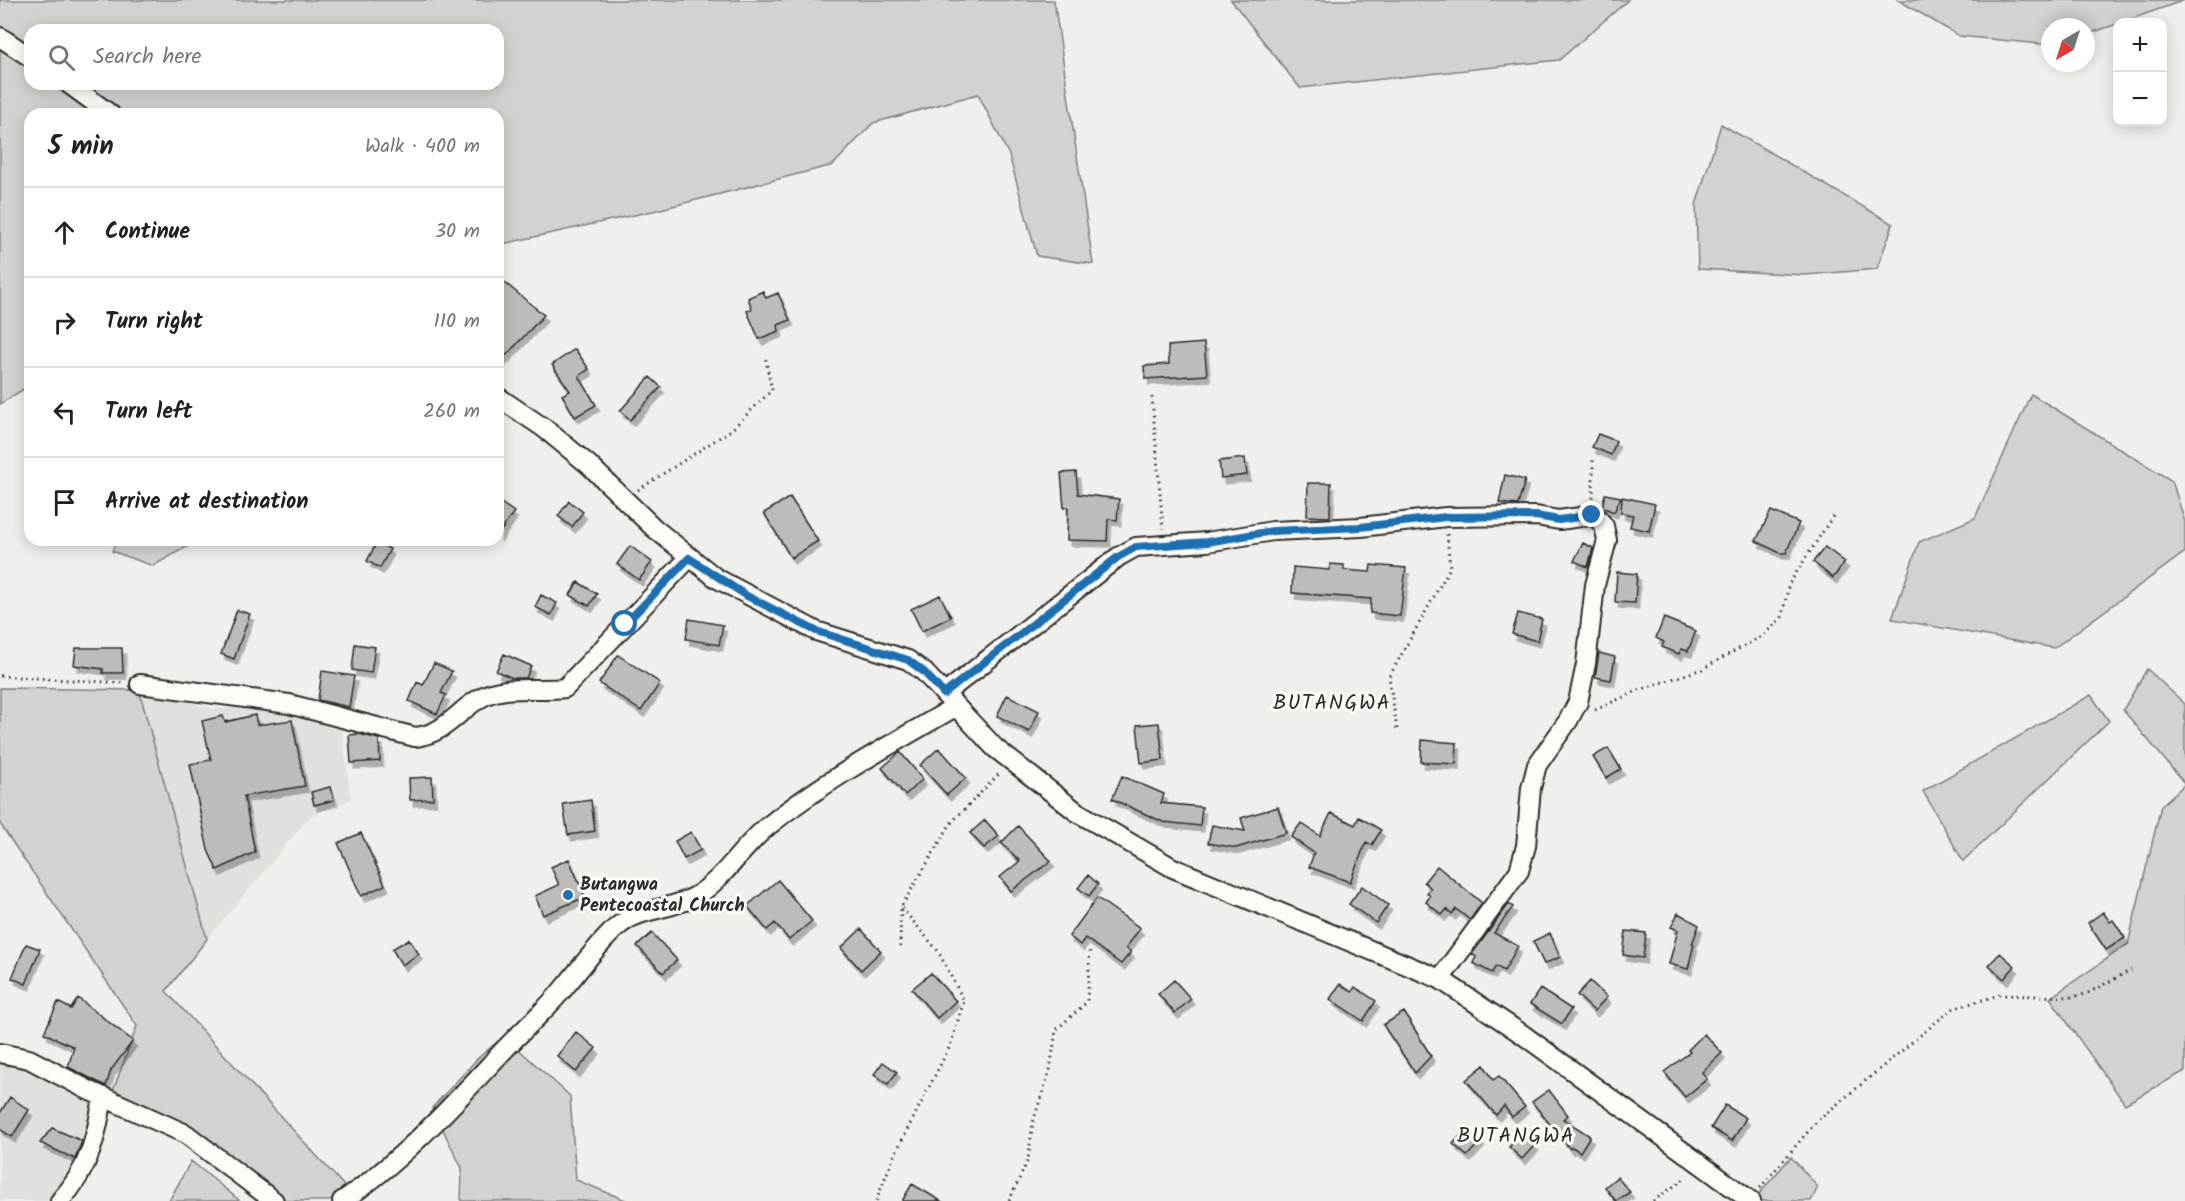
<!DOCTYPE html>
<html lang="en">
<head>
<meta charset="utf-8">
<style>
  :root { --surface:#fff; --page:#f6f6f6; --text:#202124; --muted:#757577; --line:#e0e0e0 }
  body { margin:0; font-family:Kalam,sans-serif; background:var(--page); color:var(--text) }
  .controls { position:absolute; right:18px; top:18px; display:grid; overflow:hidden; border-radius:12px; box-shadow:0 3px 15px #0003 }
  .controls button { width:54px; height:54px; display:grid; place-items:center; padding:0; border:0; border-bottom:2px solid var(--line); background:var(--surface); color:var(--text); font:30px sans-serif }
  .compass { position:absolute; left:2041px; top:18px; width:54px; height:54px; border-radius:50%; background:var(--surface); box-shadow:0 3px 15px #0003; rotate:219deg }
  .stop { position:absolute; width:18px; height:18px; margin:-14px; border:4px solid #1f6fb2; border-radius:50%; background:#fff }
  .stop.end { background:#1f6fb2; border-color:#fff; box-shadow:0 2px 6px #0008 }
  .list { margin:0; padding:0; list-style:none }
  h2 { display:flex; justify-content:space-between; align-items:center; height:78px; margin:0; padding:0 24px; font-size:26px }
  h2 small { font-size:20px; font-weight:400; color:var(--muted) }
  .list li { display:grid; grid-template-columns:39px 1fr auto; gap:18px; align-items:center; box-sizing:border-box; height:90px; padding:0 24px; border-top:2px solid var(--line) }
  .list b { display:block; font-size:22px; white-space:nowrap }
  .list em { font-size:20px; font-style:normal; color:var(--muted) }
  .icon { flex:none; width:33px; height:33px; fill:none; stroke:currentColor; stroke-width:2; stroke-linecap:round; stroke-linejoin:round }
  .map { position:relative; flex:none; width:2185px; height:1201px; overflow:hidden }
  .search { position:absolute; background:var(--surface); box-shadow:0 3px 15px #0003; left:24px; top:24px; width:480px; height:66px; display:flex; align-items:center; gap:15px; box-sizing:border-box; padding:0 21px; border-radius:18px; color:var(--muted); font-size:22px }
  .panel { position:absolute; background:var(--surface); box-shadow:0 3px 15px #0003; left:24px; top:108px; width:480px; height:438px; border-radius:18px }
  .map>svg:first-child { display:block }
  .built { fill:#e1e0dc }
  .green { fill:#d3d2cf; stroke:#7f7e7d; stroke-width:1.5 }
  .building { fill:#bdbcb8; stroke:#2b2b2b; stroke-width:1.5; filter:url(#shadow) }
  .lines { fill:none; stroke-linecap:round; stroke-linejoin:round }
  .minor-casing { stroke:#2b2b2b; stroke-width:22 }
  .path { stroke:#2b2b2b; stroke-width:3; stroke-dasharray:1.5 4.5; stroke-linecap:butt }
  .minor { stroke:#fdfcf7; stroke-width:18 }
  .route { stroke:#1f6fb2; stroke-width:8 }
  .poi-dot { fill:#1f6fb2; stroke:#fdfcf7; stroke-width:2 }
  .labels { text-anchor:middle; dominant-baseline:central; stroke-width:6; stroke-linejoin:round; paint-order:stroke }
  .poi-label { font-size:18px; font-weight:bold; fill:#2b2b2b; stroke:#fdfcf7; text-anchor:start }
  .quarter-label { font-size:21px; letter-spacing:1.5px; fill:#2b2b2b; stroke:#fdfcf7 }
</style>
</head>
<body>
<div class="map">
<svg width="2185" height="1201" viewBox="0 0 2185 1201">
  <defs>
    <filter id="shadow"><feDropShadow dx="3.5" dy="6" stdDeviation="0" flood-color="#0004"/></filter>
  </defs>
  <rect width="100%" height="100%" fill="#f0efeb"/>
  <filter id="ink" filterUnits="userSpaceOnUse"><feTurbulence type="fractalNoise" baseFrequency=".0167" numOctaves="2"/><feDisplacementMap in="SourceGraphic" scale="12" xChannelSelector="R" yChannelSelector="G"/><feConvolveMatrix kernelMatrix="1 2 1 2 8 2 1 2 1" color-interpolation-filters="sRGB"/></filter>
  <g filter="url(#ink)">
    <path class="built" d="M139,690l72,18 72,1 58,15 10,75 -41,17 -103,123z
      M0,1049l103,52 -43,100h-60z"/>
    <path class="green" d="M0,0h1054l39,264 -56,-8 -28,-101 -31,-61 -105,29 -40,42 -176,45 -159,35v-131h-380l-39,-30h419v-54h-468v17l-30,-21z
      M1231,0h397l-69,60 -259,28z
      M1898,0h287l-99,35v-8h-36v18l-91,-9z
      M0,42l30,21v21h30l39,30h-69v271l-30,19z
      M1721,124l172,100 -16,45 -72,6 -107,-6 -2,-64z
      M2031,394l141,87 13,41v30l-131,96 -162,-29 27,-77 56,-24z
      M117,540h82l-46,26 -41,-15z
      M2147,669l38,35v367l-60,33 -75,-106 78,-54 33,-138 24,-22 -62,-74z
      M0,688l139,2 68,249 -41,52 181,198 -18,12h-62l-74,-56 -83,-46 27,-73 -137,-202z
      M2091,695l18,26 -146,140 -40,-70z
      M504,1036l66,60 6,84 52,21h-167l1,-33 -30,-60 45,-49z
      M1791,1157l27,30 -7,14h-49l-5,-5z
      M191,1161l49,40h-71z"/>
    <path class="building" d="M498,277l46,38 -46,49z
      M763,291l3,7 12,-5 12,27 -12,5 1,6 -20,8 -12,-28 5,-2 -4,-11z
      M1204,343l3,32 -62,4 -1,-13 25,-2 -1,-18z
      M575,349l14,20 -10,7 17,29 -21,12 -13,-22 8,-4 -18,-26z
      M650,377l11,10 -31,33 -10,-9z
      M1598,434l18,7 -5,14 -19,-8z
      M1245,458l2,17 -26,3 -2,-17z
      M1076,472l2,22 41,5 -2,21 -9,-1 -1,22 -40,-1 1,-33 -4,1 -3,-35z
      M1505,475l20,5 -7,25 -19,-2z
      M1308,483h23l-1,34 -23,-1z
      M1605,494l16,3 -7,15 -12,-5z
      M790,497l28,44 -27,17 -27,-45z
      M1622,497l33,7 -6,27 -19,-4 3,-12 -12,-2z
      M498,501l16,11 -16,23z
      M569,501l14,11 -11,15 -14,-11z
      M1771,511l28,12 -13,30h-6l-24,-12z
      M377,542l13,7 -10,19 -13,-7z
      M1583,543l10,5 -5,19 -14,-6z
      M630,546l22,16 -13,18 -22,-16z
      M1825,547l20,15 -12,16 -20,-16z
      M1330,564l14,1v5l26,2 1,-7 35,3 -6,48 -30,-3 1,-14 -79,-6 1,-26 37,3z
      M1617,572l20,2 -2,29 -20,-1z
      M578,582l19,12 -8,12 -19,-11z
      M541,595l16,8 -6,12 -16,-8z
      M940,595l11,22 -29,14 -11,-22z
      M237,610l13,4 -16,45 -13,-5z
      M1518,613l24,6 -5,22 -25,-7z
      M1664,618l32,13 -8,20 -7,-2 -2,5 -17,-7 2,-5 -8,-4z
      M689,619l34,6 -4,20 -33,-6z
      M355,644l20,3 -4,26 -19,-3z
      M76,648h46l1,25h-20v-4l-29,-4z
      M1599,653l16,4 -4,23 -16,-3z
      M504,654l27,12 -5,12h-13l-17,-7z
      M618,655l42,28 -19,28 -42,-28z
      M434,663l18,8 -11,22 5,2 -9,19 -28,-13 8,-19 6,3z
      M322,671l32,5 -5,31 -31,-7z
      M1007,695l32,16 -10,21 -32,-16z
      M255,715l2,10 35,-5 13,66 -61,10 11,56 -38,18 -9,-20 -18,-86 21,-4 -9,-39 21,-5 2,6z
      M1159,723l4,37 -22,3 -4,-38z
      M359,734l20,5 1,22 -29,2 -2,-28z
      M1422,740l35,3 -1,21 -35,-2z
      M939,748l27,30 -19,17 -27,-30z
      M1608,748l13,21 -15,9 -13,-21z
      M900,752l23,27 -18,16 -23,-27z
      M1122,776l42,18 -3,9 41,4 -2,19 -37,-4 -51,-23z
      M432,777l1,22 -23,1 -1,-22z
      M330,787l4,13 -20,5 -3,-13z
      M591,800l4,31 -27,4 -5,-31z
      M1278,807l8,26 -50,15 -28,-5 4,-18 33,6 -4,-13z
      M1331,813l24,12 4,-8 22,13 -9,15 -6,-3 -16,40 -41,-15 5,-14 -23,-16 10,-14 19,13z
      M985,820l14,16 -15,12 -14,-15z
      M1018,826l33,35 -40,30 -11,-14 20,-16 -19,-18z
      M691,832l10,18 -17,9 -9,-18z
      M361,833l24,52 -24,11 -23,-53z
      M569,859l16,38 -42,18 -8,-19 24,-11 -8,-18z
      M1437,866l45,37 -12,17 -14,-11 -4,5 -5,-5 -5,6 -16,-13 4,-6 -3,-3 4,-5 -7,-6z
      M1088,875l10,9 -9,12 -11,-8z
      M778,880l34,41 -23,19 -14,-17 -8,7 -20,-24z
      M1362,886l26,19 -12,18 -27,-19z
      M1097,898l43,30 -14,20 5,4 -10,12 -36,-26 -5,7 -11,-9z
      M1509,904l4,3 -19,26 24,13 -14,25 -8,-5 -4,7 -19,-10 3,-6 -4,-3z
      M2103,912l7,10 3,-2 12,18 -19,12 -18,-27z
      M1678,913l21,12 -7,19h2l-6,25 -19,-5 9,-34 -7,-3z
      M861,929l20,22 -20,19 -20,-22z
      M1626,931l20,2 -3,25 -20,-3z
      M652,933l25,27 -14,13 -26,-27z
      M1550,933l10,24 -16,7 -11,-23z
      M409,939l10,15 -17,11 -10,-16z
      M26,944l14,5 -14,35 -14,-6z
      M2000,953l15,13 -11,13 -15,-14z
      M931,973l25,28 -19,17 -25,-29z
      M1174,980l17,19 -16,14 -17,-19z
      M1590,981l17,16 -13,14 -17,-16z
      M1340,984l12,8 3,-5 21,14 -13,20 -33,-22z
      M1540,989l31,20 -9,15 -32,-20z
      M78,998l55,43 -22,29 -5,16 -38,-19 6,-20 -30,-14 14,-31 13,7z
      M1404,1012l27,44 -16,17 -32,-48z
      M576,1032l20,16 -20,24 -19,-16z
      M1704,1034l18,19 -20,19 5,7 -22,18 -21,-25 26,-20 -2,-2z
      M883,1062l14,10 -9,12 -14,-10z
      M1484,1065l9,15 6,-4 26,31 -13,10 -8,-11 -8,9 -30,-35z
      M1549,1090l19,25 -5,4 27,17 -10,16 -8,-5 -2,2 -38,-47z
      M10,1097l19,13 -17,27 -12,-8v-16z
      M1725,1105l21,13 -14,23 -21,-13z
      M52,1128l30,13 -7,18 -35,-16z
      M1466,1129l15,12 -14,15 -14,-12z
      M1522,1133l13,12 -13,14 -13,-12z
      M1617,1177l13,15 -14,9 -11,-14z
      M912,1184l29,17h-39z"/>
    <g class="lines">
      <g class="minor-casing">
        <path id="minor" d="M0,37l30,20
          M69,84l41,30
          M498,397l46,31 45,37 65,63 62,50 100,53 92,29 16,12 71,76 82,64 96,56 267,111 82,55 229,167
          M140,684l149,20 126,33c34,-4 43,-29 71,-42 24,-10 54,-4 79,-7l124,-130
          M944,694l174,-137 18,-10 71,-5 66,-11 88,-4 85,-10 90,-1 23,4 36,-5 9,11 3,14 -12,45 -9,79 -8,38 -10,19 -31,44 -6,23 -5,58 -7,25 -79,108
          M0,1053l29,6 59,31 98,44 88,67
          M60,1201c29,-32 36,-62 43,-104
          M342,1201c61,-40 112,-98 162,-151 18,-19 37,-36 54,-55 20,-23 37,-48 59,-68 24,-21 53,-16 79,-31 29,-18 46,-49 72,-70 57,-46 124,-82 187,-119"/>
      </g>
      <path class="path" d="M1152,397l11,132
        M638,490l93,-60 41,-40 -7,-34
        M1593,498v-42
        M0,676l124,7
        M1595,710l44,-20 63,-21 62,-34 18,-18 7,-33 44,-68
        M1397,729l-8,-52 61,-109 -3,-34
        M900,947l1,-40 50,-84 49,-50
        M1760,1188l57,-67 135,-112 47,-14 72,2 15,-3 45,-24
        M876,1201l17,-43 57,-112 14,-45 -26,-50 -37,-44
        M1009,1201l19,-41 5,-38 17,-52 6,-40 31,-28 3,-52
        M1653,1201l34,-24"/>
      <use href="#minor" class="minor"/>
    </g>
  </g>
  <g class="lines" filter="url(#ink)">
    <path class="route" d="M625,624l64,-66 58,38 69,35 92,29 16,12 20,22 174,-137 18,-10 71,-5 66,-11 87,-4 86,-10 90,-1 23,4 33,-5"/>
  </g>
  <circle class="poi-dot" cx="568" cy="895" r="6"/>
  <g class="labels">
    <g class="poi-label">
      <text x="580" y="885">Butangwa<tspan x="580" dy="21">Pentecoastal Church</tspan></text>
    </g>
    <g class="quarter-label">
      <text x="1332" y="703">BUTANGWA</text>
      <text x="1516" y="1136">BUTANGWA</text>
    </g>
  </g>
</svg>
<div class="controls">
<button>+</button>
<button>−</button>
</div>
<svg class="compass" viewBox="-18 -18 36 36"><path d="M0-13l5 13h-10z" fill="#e53935"/><path d="M0 13l5-13h-10z" fill="#757577"/></svg>
<div class="stop" style="left:625px;top:624px"></div>
<div class="stop end" style="left:1592px;top:515px"></div>
<div class="search"><svg class="icon" aria-label="search" viewBox="0 0 24 24"><circle cx="10" cy="10" r="6"/><path d="M15 15l6 6"/></svg>Search here</div>
<section class="panel">
<h2>5 min<small>Walk · 400 m</small></h2>
<ul class="list">
<li><svg class="icon" aria-label="ahead" viewBox="0 0 24 24"><path d="M12 20V5M6 11l6-6 6 6"/></svg><div><b>Continue</b></div><em>30 m</em></li>
<li><svg class="icon" aria-label="right" viewBox="0 0 24 24"><path d="M7 20v-9h11M14 6l5 5-5 5"/></svg><div><b>Turn right</b></div><em>110 m</em></li>
<li><svg class="icon" aria-label="left" viewBox="0 0 24 24"><path d="M17 20v-9H6M10 6l-5 5 5 5"/></svg><div><b>Turn left</b></div><em>260 m</em></li>
<li><svg class="icon" aria-label="arrive" viewBox="0 0 24 24"><path d="M6 21V4h12l-3 4 3 4H6"/></svg><div><b>Arrive at destination</b></div></li>
</ul>
</section>
</div>
</body>
</html>
